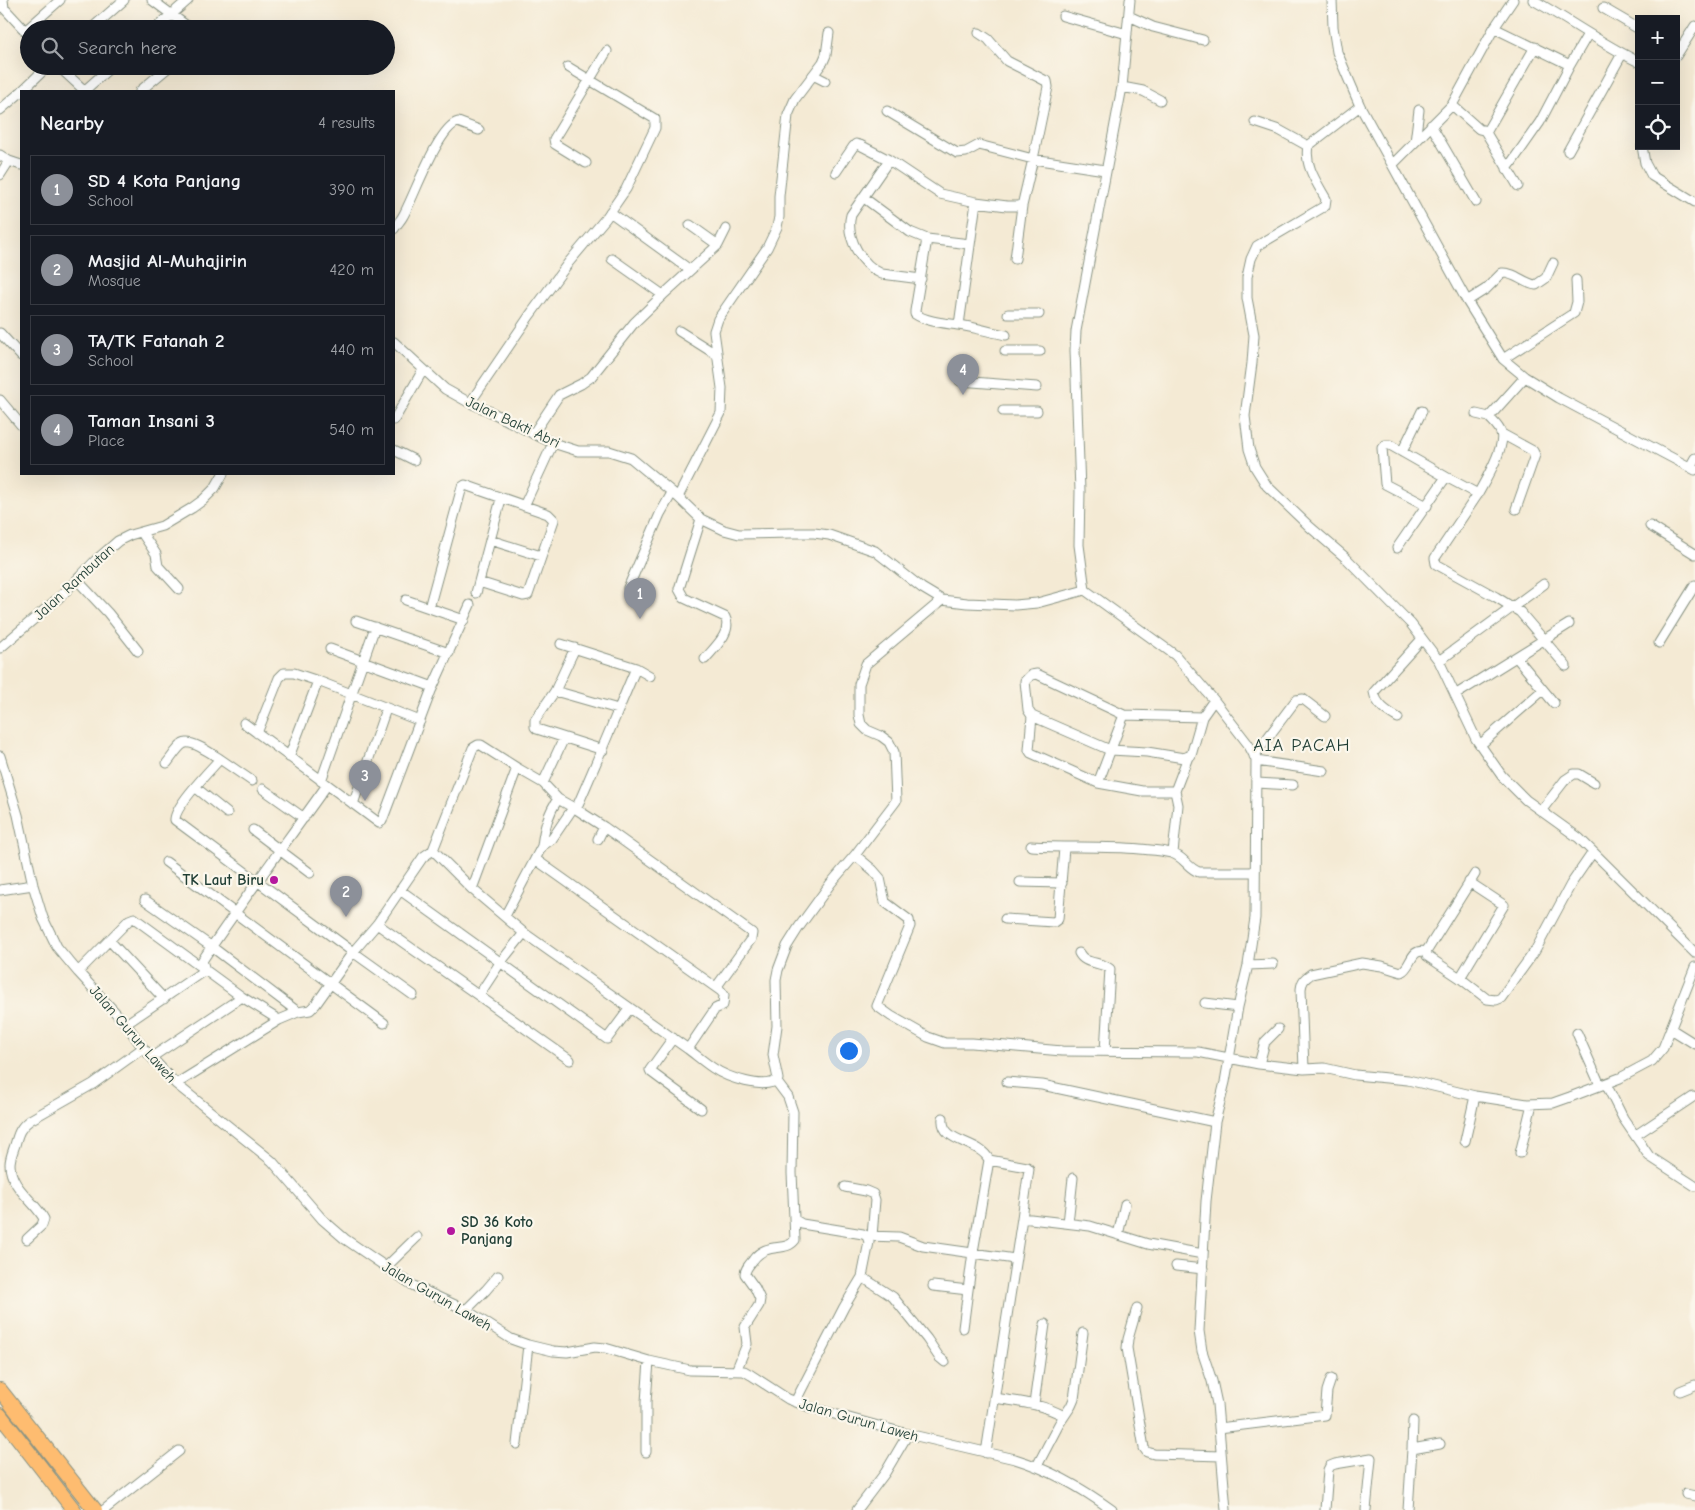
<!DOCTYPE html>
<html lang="en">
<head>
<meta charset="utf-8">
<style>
  :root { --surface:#171b24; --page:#20242c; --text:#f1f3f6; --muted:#9ea1a6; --line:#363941; --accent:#8c9099 }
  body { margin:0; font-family:"Comic Neue",sans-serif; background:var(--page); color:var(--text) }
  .controls { position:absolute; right:15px; top:15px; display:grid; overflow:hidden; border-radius:0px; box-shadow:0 5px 20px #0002 }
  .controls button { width:45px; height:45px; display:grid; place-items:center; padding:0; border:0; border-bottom:1px solid var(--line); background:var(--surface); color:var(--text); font:25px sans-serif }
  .you { position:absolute; left:848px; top:1050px; width:18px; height:18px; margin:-12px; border:4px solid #fff; border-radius:50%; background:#1a73e8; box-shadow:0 0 0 8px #1a73e833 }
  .badge { display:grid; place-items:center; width:32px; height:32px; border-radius:50%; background:var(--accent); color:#fff; font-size:16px; font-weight:700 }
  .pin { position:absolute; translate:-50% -41px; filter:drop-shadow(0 1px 2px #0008) }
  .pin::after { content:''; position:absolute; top:26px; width:18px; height:15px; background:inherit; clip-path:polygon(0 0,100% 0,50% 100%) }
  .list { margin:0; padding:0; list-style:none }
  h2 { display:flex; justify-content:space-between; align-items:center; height:65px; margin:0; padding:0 20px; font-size:21px }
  h2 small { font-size:16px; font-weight:400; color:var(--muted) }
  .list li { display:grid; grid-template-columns:32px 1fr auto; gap:15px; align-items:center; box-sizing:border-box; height:70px; margin:0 10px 10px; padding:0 10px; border:1px solid var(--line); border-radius:0px }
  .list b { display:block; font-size:19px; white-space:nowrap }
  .list p { margin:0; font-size:16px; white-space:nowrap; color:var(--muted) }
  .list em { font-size:16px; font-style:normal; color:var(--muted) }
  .icon { flex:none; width:28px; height:28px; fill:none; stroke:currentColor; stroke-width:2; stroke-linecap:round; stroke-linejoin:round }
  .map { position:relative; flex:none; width:1695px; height:1510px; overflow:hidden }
  .search { position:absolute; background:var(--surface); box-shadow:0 5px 20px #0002; left:20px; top:20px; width:375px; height:55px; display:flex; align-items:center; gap:12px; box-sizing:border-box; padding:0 18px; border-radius:28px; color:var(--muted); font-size:19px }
  .panel { position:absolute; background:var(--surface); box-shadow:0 5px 20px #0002; left:20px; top:90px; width:375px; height:385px; border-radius:0px }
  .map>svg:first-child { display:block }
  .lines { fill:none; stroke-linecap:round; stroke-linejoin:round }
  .minor-casing { stroke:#8a9484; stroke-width:11 }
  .trunk-casing { stroke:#8a9484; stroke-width:16 }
  .minor { stroke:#fff; stroke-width:9 }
  .trunk { stroke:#febc70; stroke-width:14 }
  .poi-dot { fill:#b5179e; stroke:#fbf7ec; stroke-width:2 }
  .labels { text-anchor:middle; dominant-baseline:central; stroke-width:4.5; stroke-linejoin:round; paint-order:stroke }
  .street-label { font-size:15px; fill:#1f3d34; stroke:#fbf7ec }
  .poi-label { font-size:15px; font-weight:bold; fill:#1f3d34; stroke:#fbf7ec; text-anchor:end }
  .quarter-label { font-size:18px; letter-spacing:1px; fill:#1f3d34; stroke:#fbf7ec }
</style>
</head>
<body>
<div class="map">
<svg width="1695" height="1510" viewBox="0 0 1695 1510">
  <rect width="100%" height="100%" fill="#fbf7ec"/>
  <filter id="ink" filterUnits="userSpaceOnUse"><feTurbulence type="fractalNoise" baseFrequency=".02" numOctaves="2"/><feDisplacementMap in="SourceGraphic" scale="10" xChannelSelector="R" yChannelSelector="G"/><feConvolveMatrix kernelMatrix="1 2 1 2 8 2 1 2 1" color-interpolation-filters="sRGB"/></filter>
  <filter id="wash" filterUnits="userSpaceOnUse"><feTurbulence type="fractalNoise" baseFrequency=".0096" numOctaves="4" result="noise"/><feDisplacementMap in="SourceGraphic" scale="20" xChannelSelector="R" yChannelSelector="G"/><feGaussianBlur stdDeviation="1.12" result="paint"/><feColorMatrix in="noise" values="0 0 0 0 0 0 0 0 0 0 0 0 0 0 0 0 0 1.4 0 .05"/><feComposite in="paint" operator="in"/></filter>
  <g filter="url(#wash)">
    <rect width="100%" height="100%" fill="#f4ead4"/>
  </g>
  <g filter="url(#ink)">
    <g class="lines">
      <g class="minor-casing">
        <path id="minor" d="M3,0l1,8 25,27
          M152,0l39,29
          M1130,0l-8,87 -46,244 -1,19 5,141 -1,54 6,45 90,65 39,45 34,44 8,15 -1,159 -7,47 -10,42 -13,75 -10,40 -9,79 -7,130 3,20 10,30 5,23 9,106
          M1332,0l1,27 4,25 23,54 107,195 36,58 22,18 34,21 136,72
          M1533,0c36,20 69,44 106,62
          M1603,8l36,21
          M1063,16l64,18
          M1129,16l24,11 50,13
          M1494,28l76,37
          M91,29l33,-29
          M155,29l33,-29
          M25,31l35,-31
          M1676,56l19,-30
          M58,66l27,25
          M813,75l12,6
          M1122,87l21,4 17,9
          M22,91l26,-25
          M84,91l28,-25
          M140,91l30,-25
          M1452,105l27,24 8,2 48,-84
          M1360,106l-52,40c-4,19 9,37 18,53l-1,7 -68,40 -6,13 -4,18v21l7,37 -2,28 -7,53 4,33 6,18 12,19 43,41 36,31 65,66 28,37 37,78 26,37 24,24 53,38 116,115
          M0,110l21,-18
          M887,111l70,42 9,-1 13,-7 54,14 72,11
          M1255,122l24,8 29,16
          M1431,125l45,77
          M1485,131l33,55
          M1415,142l4,-32
          M1642,146l3,17 7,13 43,26
          M1568,151l54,-97
          M0,155l9,6 12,4
          M889,160l-38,55c-6,22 10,50 31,59l39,5
          M586,163l-31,-19 -1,-5 53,-88
          M1393,164l59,-59 42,-77 19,-28
          M1507,169l33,-47 30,-57 18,-31
          M836,172l17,-25 3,-3 4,1 29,15 51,34 36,8
          M0,175l9,-14
          M864,198l46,34 17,7 43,5
          M610,212l80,58
          M690,225l28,20
          M394,229c3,-5 7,-9 9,-13 11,-19 35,-89 55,-94l21,8
          M927,239l-12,72v3c12,8 30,9 43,11 16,2 32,7 48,10
          M612,259l51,36
          M1015,259l7,-53
          M1467,301l19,-12 16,-16c13,-1 22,11 34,12l10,-7 7,-15
          M1008,314h31
          M959,325l17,-123 31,4h15l11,-47 15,-72 -1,-6 -3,-1 -37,-19 -19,-22 -9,-6
          M679,331l38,24
          M0,333l21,23
          M394,342l51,47 25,14 19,8 47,24 17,8 25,8h31l22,7 47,39 23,22 23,11 15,4 52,-1h23l15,2 46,16 47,37 20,12 25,3 48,2 22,-2 48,-13
          M1005,351h35
          M1503,359l71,-46 3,-11 -1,-22
          M960,381l77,6
          M0,400l21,25
          M470,403l60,-88 39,-53 37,-44 20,-29 29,-61v-9l-87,-52
          M1003,411h34
          M1476,414l13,3
          M394,420l29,-50
          M533,434l26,-39 22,-11 10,-7 43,-54 29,-28 55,-50 8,-16
          M1502,434l31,17 2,4 -19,54
          M394,450l20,10
          M1402,452l20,-41
          M1690,467l5,-9
          M1478,494c7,-13 28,-47 23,-61 -2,-7 -8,-11 -12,-16l36,-40
          M678,497l43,-84 1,-25 -8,-57 4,-12 49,-71 10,-21 2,-10v-21l9,-81 7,-16 28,-37 3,-7 3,-22
          M524,506l29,-63
          M1427,506l-42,-22 -3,-36 3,-3h5l56,32
          M701,519l-22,70 5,9 41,19c8,15 -11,31 -20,42
          M1650,526l45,28
          M142,533l14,21 2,12 21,23
          M490,540l51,16
          M1397,548l49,-71 32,17 -43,64 1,6 60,33 24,15 46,54
          M78,581l30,32 30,38
          M628,588l32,-74 12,-21
          M476,593l25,-94
          M406,600l58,20
          M429,608l33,-121 3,-2 83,29 6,6 -26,75 -5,1 -44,-14
          M356,621l93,32
          M1659,643l36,-58
          M561,644l75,24 14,8
          M0,648l62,-53 33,-34 23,-20 12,-6 32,-9 30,-18 11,-8 12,-12 8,-14
          M575,648l-20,43 63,18
          M330,649l103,38
          M1517,658l37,45
          M1439,661l105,-77
          M555,691l-20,29v7l2,2 66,21
          M1455,695l114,-71
          M1124,715l-87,-41 -6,1 -6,6 3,29 4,6 -3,34 2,3 67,30 44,8h33
          M1032,716l78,34 37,2 37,6 7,-3 1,-3 10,-35 12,-17
          M1398,718c-10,-6 -22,-13 -24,-26l48,-53
          M244,723l135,100 3,-2 49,-130 39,-86
          M257,733l22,-55 5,-5h10l24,8 102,40
          M1480,745l63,-55
          M0,756l18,59 15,70 10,33 14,29 21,25 48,52 17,24 33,36 96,77 50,58 23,20 69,47 52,24 45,29 17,6 25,6 14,1 28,-5 10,1 44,13 41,9 54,1 7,4 37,24 24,9 96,26 107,25c36,11 67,29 97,51
          M1254,756l42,-56 7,-1 22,17
          M289,757l29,-76
          M1256,761l68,10
          M167,763c5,-6 10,-15 16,-19 8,-5 29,10 37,15
          M252,781l-32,-22c-10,11 -46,48 -45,61l178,132 24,-28 46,-67 10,-7 40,-102 5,-3h3l36,23 26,15 15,16 18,10c21,-47 40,-94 60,-141
          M321,781l54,-154
          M543,783l21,-45
          M1098,783l26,-68 78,2
          M1257,783l36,2
          M195,787l32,26
          M263,789l41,29
          M353,804l33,-95
          M576,809l28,18 -6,12
          M1541,811l24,-31 9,-6h5l15,9
          M604,827l148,106 -1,6 -34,47
          M253,830l57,43
          M542,846c2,-18 6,-33 16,-47
          M1031,846c36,2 73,0 109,3 10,1 21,1 31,4 13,3 16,15 28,19h56
          M433,850l39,39 52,44 164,116c8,6 16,13 25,19 13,9 52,23 65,11l-5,-24 4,-29 -1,-46 2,-10 9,-24 12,-19 32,-44 24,-28 41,-54 -2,-49 -5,-10 -8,-6 -14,-6 -6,-6 -2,-9v-31l7,-20 76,-64
          M1173,853l5,-48 -3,-14 13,-34
          M855,855l18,15 7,8 5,24 24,18 1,6 -33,80 14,10 37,21 17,6h27l90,8 136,1 61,12 45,5 20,-1 31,7 53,5 67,16 52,8 26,-1 17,-6 50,-19 32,-17 11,-13 32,-81
          M535,859l186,132 3,4 -1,10 -8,4 -27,40
          M166,862l218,161
          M1475,874l-49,78 1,4 33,22 27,21 9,1 5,-2 34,-47 36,-67 22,-32
          M1020,882l42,1
          M472,889l45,-121
          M0,890l33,-5
          M400,890l207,149 23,-31
          M145,900l67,47 86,65
          M505,916l37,-70 10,-7 21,-31
          M1005,919l49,3 4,-3 6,-71
          M377,924l193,136
          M109,940l55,59
          M1079,953c6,12 21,8 31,16l-5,82
          M1248,965l25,-1
          M78,972l51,-52 5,-2 108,79 37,23
          M1460,978l44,-73 -35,-23
          M479,995l21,-32 24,-30
          M1205,1003l33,4
          M126,1024l79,-54 -3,-9c40,-60 83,-117 125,-176
          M1671,1029l24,15
          M1577,1033l23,52
          M673,1038l-23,32 1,2 50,37
          M152,1057l90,-60
          M1259,1064l6,-22 13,-13
          M1304,1069l-3,-80c1,-8 3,-10 10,-15l51,-11 20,3 19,6c11,-5 9,-25 25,-20
          M1007,1082l35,3 173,37
          M176,1084l103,-64 19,-8 12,-2 6,-6 37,-52 60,43
          M1606,1084l17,34 26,38 46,30
          M943,1118c-3,25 37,22 46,42l-16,92 -10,76
          M1636,1135l57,-38
          M1465,1141l10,-45
          M1520,1153l12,-49
          M989,1160l38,7 2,2 -7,49
          M845,1187l21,4 7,3 2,6 -3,36
          M1068,1223l5,-45
          M1118,1235l7,-31
          M867,1236l32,1 24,9 92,13
          M27,1239l15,-14 2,-6c-9,-18 -34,-31 -34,-55 0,-6 3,-13 5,-19 3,-11 5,-18 15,-25l63,-36 50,-36
          M1176,1266l27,3
          M386,1267l31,-30
          M862,1277l31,20 34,42 12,18 6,5
          M933,1286l35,4
          M1137,1308l-9,31 -1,9 17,100 3,4 7,2 67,2
          M466,1310l20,-20 12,-14
          M736,1371l11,-27 -2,-17 14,-22 1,-6 -5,-11 -10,-14c0,-5 4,-9 8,-14 14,-19 32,-7 42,-20l-3,-67 1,-61 -5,-15 -12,-16
          M1680,1391l15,-6
          M994,1398c25,4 46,5 70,18
          M795,1402l49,-95 18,-30 7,-35 -2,-6 -4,-2 -61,-10 -7,-4
          M1034,1404l11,-80
          M1219,1428l106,-13 2,-24 4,-12
          M517,1444l11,-99
          M1412,1449l1,-28
          M646,1452v-50l3,-41
          M986,1453l36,-235 68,8 58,18 55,10
          M1037,1466l22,-42 12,-18 3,-7 9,-66
          M1686,1494l9,2
          M104,1510l75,-59
          M857,1510l28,-37 23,-39
          M1325,1510l3,-40 2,-4 5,-2 36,-6 -5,52
          M1408,1510l4,-61 28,-5"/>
      </g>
      <g class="trunk-casing">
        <path id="trunk" d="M0,1390l95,120
          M0,1415l74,95"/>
      </g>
      <use href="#minor" class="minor"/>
      <use href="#trunk" class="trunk"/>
    </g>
  </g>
  <g class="poi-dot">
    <circle cx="274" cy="880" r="5"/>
    <circle cx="451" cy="1231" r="5"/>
  </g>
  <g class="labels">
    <g class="street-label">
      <text transform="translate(513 422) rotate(25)">Jalan Bakti Abri</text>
      <text transform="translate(74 582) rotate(-43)">Jalan Rambutan</text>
      <text transform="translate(133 1034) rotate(49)">Jalan Gurun Laweh</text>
      <text transform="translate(437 1296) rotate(30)">Jalan Gurun Laweh</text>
      <text transform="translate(859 1420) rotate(16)">Jalan Gurun Laweh</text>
    </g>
    <g class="poi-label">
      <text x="264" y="880">TK Laut Biru</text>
      <text x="461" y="1222" text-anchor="start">SD 36 Koto<tspan x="461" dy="17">Panjang</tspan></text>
    </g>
    <g class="quarter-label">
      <text x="1302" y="745">AIA PACAH</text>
    </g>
  </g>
</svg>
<div class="controls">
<button>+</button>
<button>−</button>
<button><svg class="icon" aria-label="locate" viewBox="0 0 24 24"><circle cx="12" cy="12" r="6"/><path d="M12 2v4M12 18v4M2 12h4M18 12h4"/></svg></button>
</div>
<div class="you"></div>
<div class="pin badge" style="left:640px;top:619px">1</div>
<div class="pin badge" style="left:346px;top:917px">2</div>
<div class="pin badge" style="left:365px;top:801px">3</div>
<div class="pin badge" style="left:963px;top:395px">4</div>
<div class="search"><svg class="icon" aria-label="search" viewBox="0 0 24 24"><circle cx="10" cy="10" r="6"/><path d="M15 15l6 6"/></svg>Search here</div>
<section class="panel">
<h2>Nearby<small>4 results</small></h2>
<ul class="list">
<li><span class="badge">1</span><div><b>SD 4 Kota Panjang</b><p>School</p></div><em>390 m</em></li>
<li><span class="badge">2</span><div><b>Masjid Al-Muhajirin</b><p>Mosque</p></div><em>420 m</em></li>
<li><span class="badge">3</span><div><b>TA/TK Fatanah 2</b><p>School</p></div><em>440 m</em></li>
<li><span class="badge">4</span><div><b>Taman Insani 3</b><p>Place</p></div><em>540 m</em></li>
</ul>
</section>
</div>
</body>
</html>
